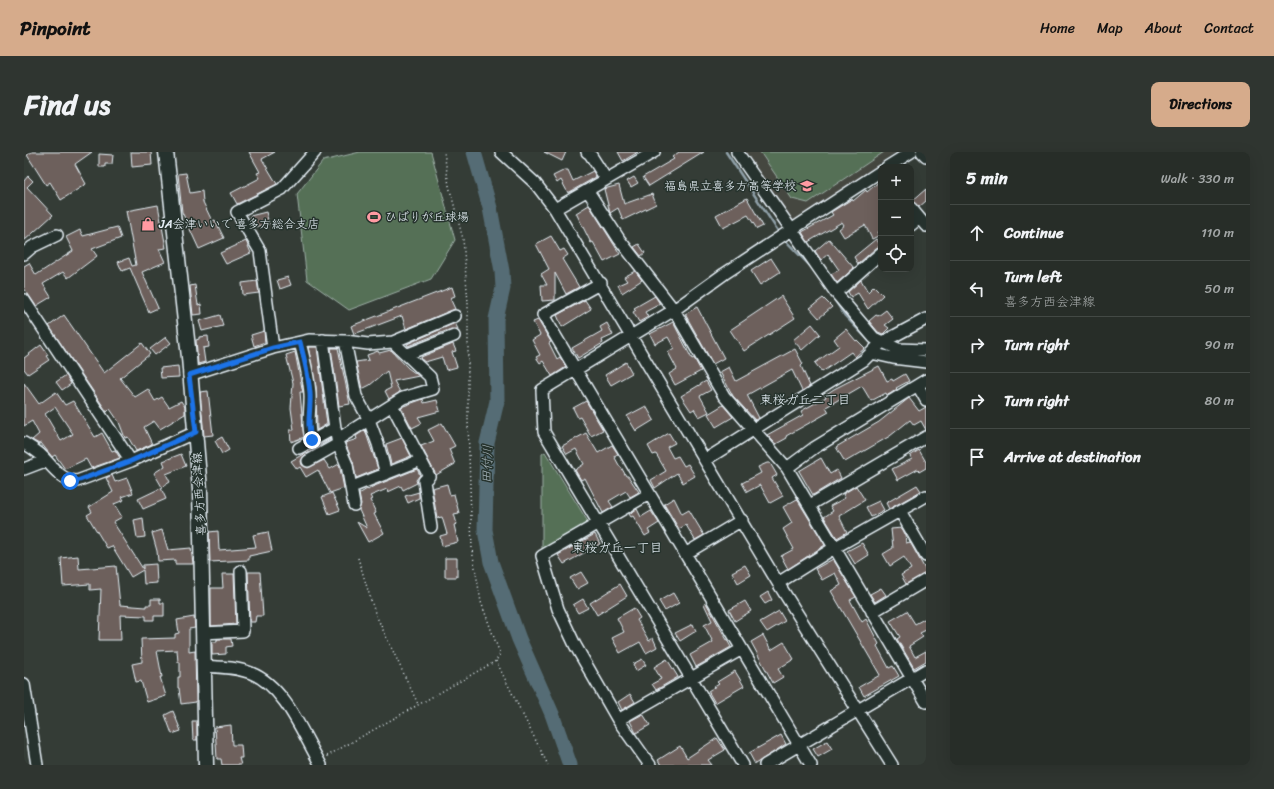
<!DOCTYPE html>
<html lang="en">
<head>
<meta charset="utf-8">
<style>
  :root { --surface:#272d28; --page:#2f3530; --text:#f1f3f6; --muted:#a4a8a8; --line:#434945; --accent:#d6ab8b }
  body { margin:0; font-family:Sriracha,"Klee One",sans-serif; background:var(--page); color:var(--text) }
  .controls { position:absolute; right:12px; top:12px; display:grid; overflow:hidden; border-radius:8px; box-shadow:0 4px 16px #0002 }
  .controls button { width:36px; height:36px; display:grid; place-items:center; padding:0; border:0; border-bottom:1px solid var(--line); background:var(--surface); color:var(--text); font:20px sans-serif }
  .stop { position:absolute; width:12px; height:12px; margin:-9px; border:3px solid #1a73e8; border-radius:50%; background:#fff }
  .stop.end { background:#1a73e8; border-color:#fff; box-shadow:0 1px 4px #0008 }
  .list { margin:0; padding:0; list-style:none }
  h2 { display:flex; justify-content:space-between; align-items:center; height:52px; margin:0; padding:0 16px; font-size:17px }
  h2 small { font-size:13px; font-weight:400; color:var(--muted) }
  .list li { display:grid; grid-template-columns:26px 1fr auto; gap:12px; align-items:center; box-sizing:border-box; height:56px; padding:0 16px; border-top:1px solid var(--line) }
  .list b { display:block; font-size:15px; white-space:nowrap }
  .list p { margin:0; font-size:13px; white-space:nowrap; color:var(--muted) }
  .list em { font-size:13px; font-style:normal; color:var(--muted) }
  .icon { flex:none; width:22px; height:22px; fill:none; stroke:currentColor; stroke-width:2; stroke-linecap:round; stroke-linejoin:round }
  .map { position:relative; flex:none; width:902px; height:613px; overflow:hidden; border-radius:8px }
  header { display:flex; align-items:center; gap:24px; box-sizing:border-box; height:56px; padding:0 20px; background:var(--accent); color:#111 }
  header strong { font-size:19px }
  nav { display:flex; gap:22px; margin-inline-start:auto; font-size:14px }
  .intro { display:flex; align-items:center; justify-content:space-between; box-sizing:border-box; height:96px; padding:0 24px }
  h1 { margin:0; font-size:28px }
  .button { padding:10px 18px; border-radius:8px; background:var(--accent); color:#111; font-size:14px; font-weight:700 }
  main { display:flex; gap:24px; padding:0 24px }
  aside { flex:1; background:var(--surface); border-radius:8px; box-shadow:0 4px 16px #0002 }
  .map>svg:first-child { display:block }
  .built { fill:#454741 }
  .green { fill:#546f56; stroke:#9eb0a7 }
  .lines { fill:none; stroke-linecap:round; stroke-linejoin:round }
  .stream { stroke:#90a1a9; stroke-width:2.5 }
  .river { stroke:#556c74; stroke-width:15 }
  .building { fill:#6d615b; stroke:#e8f1f8; fill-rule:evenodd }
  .minor-casing { stroke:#e8f1f8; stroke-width:14 }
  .major-casing { stroke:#e8f1f8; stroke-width:17 }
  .path { stroke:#e8f1f8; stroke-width:1.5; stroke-dasharray:1 3; stroke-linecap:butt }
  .minor { stroke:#26332d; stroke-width:11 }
  .major { stroke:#26332d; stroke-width:14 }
  .route { stroke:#1a73e8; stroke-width:5 }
  .labels { text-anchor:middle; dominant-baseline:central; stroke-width:3; stroke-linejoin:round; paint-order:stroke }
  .poi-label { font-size:12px; fill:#e8f1f8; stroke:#26332d; text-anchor:start }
  .street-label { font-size:12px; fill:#e8f1f8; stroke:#26332d }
  .neighbourhood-label { font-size:13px; fill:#e8f1f8; stroke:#26332d }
  .water-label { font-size:13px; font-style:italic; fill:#adbcc3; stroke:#26332d }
</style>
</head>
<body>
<header>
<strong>Pinpoint</strong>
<nav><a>Home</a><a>Map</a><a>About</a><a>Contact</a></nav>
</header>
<div class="intro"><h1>Find us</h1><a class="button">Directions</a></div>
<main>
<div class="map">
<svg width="902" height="613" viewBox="0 0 902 613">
  <rect width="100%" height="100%" fill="#343c36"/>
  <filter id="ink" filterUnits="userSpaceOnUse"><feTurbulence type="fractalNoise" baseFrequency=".025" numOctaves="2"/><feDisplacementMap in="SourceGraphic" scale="8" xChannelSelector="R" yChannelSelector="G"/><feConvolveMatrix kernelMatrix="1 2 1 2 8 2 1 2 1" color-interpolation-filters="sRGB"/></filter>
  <g filter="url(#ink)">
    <path class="built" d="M720,0h152l-100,69 -5,-2z"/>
    <path class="green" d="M336,0h71l24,88 -24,39 -82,31 -42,-30 -10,-86 26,-33z
      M736,0h124l-76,51 -16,-4z
      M521,300l43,70 -46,29v-97z"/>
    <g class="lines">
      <path class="stream" d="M702,0l54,82
        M759,86l30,31
        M810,147l11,17 28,29
        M893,203l9,1"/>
      <path class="river" d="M450,0l16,56 12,63 1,17 -7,31 1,82 -10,42 -2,87 6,32 28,77 33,75 18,51"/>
    </g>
    <path class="building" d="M8,0h60l-17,12 11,20 -25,16 -11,-18 -4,3 -19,-30z
      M107,0h20l1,13 -20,2z
      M225,0h26l-13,7 15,25 -40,20 -6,-11 29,-15 -3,-5 3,-1z
      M520,0h22l-4,9z
      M594,0h20l-15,9z
      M655,0h25l-55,34 -6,-9 31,-18 -2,-2z
      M75,2l14,1 -1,9h-7v3h-6z
      M541,18h3l5,11 20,-10 3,6 -28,16 -7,-13 -4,3 -4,-7z
      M162,21l4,20 12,-2 1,11 9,19 3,-1 9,18 -25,11 -17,-37 -4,-38z
      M4,24l5,5 -6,6 26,28 -29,26v-60z
      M610,25l4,6 -7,4 -4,-6z
      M857,28v50l-3,2 2,3 -8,4 -7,-14 -21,12 -5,-8 5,-4 -2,-3 -34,20 -6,-10 31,-17 -2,-3 21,-13 1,2 13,-11 1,2z
      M595,33l5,19 28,-10 4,10 -33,16 -5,-12 -8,5 -6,-24z
      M902,37v12l-7,6 -7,-6z
      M723,46l16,28 -6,3 -9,-14 -25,13 -7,-13z
      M134,53l8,43 -7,1 6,13 -23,10 16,36 -9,4 -19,-44 -8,3 -4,-9 11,-4 3,8 4,-1 -10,-54z
      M565,53l31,49 -16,8 -11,-20 -2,1 -15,-30z
      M242,60l3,12 -15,3 -4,-11z
      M93,75l4,11 -29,11 5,7 -29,22 -5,-6 -20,12 8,13 -15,9 -12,-18v-22l5,-3 7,12 37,-24 -7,-14 14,-7 3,6z
      M527,84l9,15 4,-2 4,6 -6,4 17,28 -13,7 -11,-21v27l-13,1 -1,-16h6l-6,-11 8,-5 -13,-25z
      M805,87l25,29 -17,15 -6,-9 8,-4 -11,-16 -7,6 -6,-9z
      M852,87l5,7 -5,2 -18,16 -4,-7z
      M222,89l5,12 -25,11 -6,-11z
      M615,92l6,9 -4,3 -7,-9z
      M747,106l9,14 -20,13 -9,-14z
      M611,119l7,9 -20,13 -4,-8 9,-4 -3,-4z
      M264,125l3,8 -11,4 -3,-9z
      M837,128l7,12 6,-6 9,9 -15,14 -10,-16 -7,4 -3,-5z
      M233,129l2,12 -16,2 -1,-12z
      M171,133l3,20 3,-1 1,10 -9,1 -3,-29z
      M428,135l3,9 -5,2 5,11 -49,20 -4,-13 -48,18 -3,-8z
      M631,144l5,8 -15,8 3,5 -9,5 -6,-10 3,-2 -2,-2z
      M757,144l14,22 -51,33 -14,-21z
      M799,146l9,9 -13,11 -9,-10z
      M561,148l6,9 -29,18 -5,-12z
      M673,155l27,51 -11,6 -28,-50z
      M862,158l7,9 -8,6 4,3 -6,6 -5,-2 -9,-11 7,-6 2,1z
      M40,163l40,58 38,-30 8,11 -30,24 15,19 13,-8 7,12 7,-4 7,10 12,-6 4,6v7l-25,15 -6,-8 -10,6 8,17 -16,7 -8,-14 -3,1 -6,-16 -9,-13 -3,3 -58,-86z
      M196,163l3,11 -21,5 -3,-10z
      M514,168l13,22 -2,1 8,16 3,-2 6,10 -14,9 -9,-15 -3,2 -4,-6 4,-2 -8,-15 8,-5 -7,-13z
      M649,170l19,37 2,-1 7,13 -26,14 -6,-11 8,-5 -9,-17 6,-4 -6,-11 -13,7 -5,-10z
      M431,171l3,6h-7l-43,17 -1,-2z
      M583,171l6,12 -11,5 1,3 -25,15 -6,-10 30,-17 -2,-4z
      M788,172l8,10 -18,16 -9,-10z
      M822,177l10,12 1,-1 8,8 -10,9 -4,-5 -29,20 -7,-9 24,-17 -5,-7z
      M240,179l1,11 -11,4 -3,-11z
      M184,184l1,11 -6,1 2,14 -7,2 -2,-24 3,-1v-2z
      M142,185l5,6 -16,12 -5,-6z
      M429,192l3,7 -4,1 5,15 -11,3 -4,-13 -17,5 -3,-2 -1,-3z
      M17,193l7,10 -2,1 3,4 -21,14 -4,-5v-11z
      M284,195h9l10,77 -10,6 -1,-43z
      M307,196h7l12,56 -11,2z
      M771,197l8,15 -2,2 9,20 -8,5 -10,-21 -45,25 12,23 -4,2 -22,-24 -13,-24 9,-5 7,14z
      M367,198l17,18 11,8 -25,5 6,11 -11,7 -4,-8 6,-3 -4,-17 -17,14 -8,4 -6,-27 13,-2 -2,-5 11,-4 1,2z
      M271,200l7,36 1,4h-3l4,45 -13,5 -1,-12h4l-3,-22 2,-25 -7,-28z
      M602,210l6,11 -21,12 -6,-10z
      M154,214l1,11 -18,1 -1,-10z
      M855,214l8,15 5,-2 1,2 12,-7 4,7 -13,7 1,1 -7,5 -3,1 -1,-2 -15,8 -9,-15 -36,21 3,5 -43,24 1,2 -11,6 -9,-9 36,-20 -2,-4 25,-14 -1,-2 9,-6z
      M42,223l5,9 -9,6 -6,-8z
      M682,229l5,9 -11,6 9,16 -10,5 -5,-8 -3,2 -10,-15z
      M0,231l15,21 17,-12 9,13 8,-4 22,36 7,-4 10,18 3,-1 5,8 -29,10 -5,-9 -21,10 -10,-14 -3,2 -11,-14 -2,1 -7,-4 7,-6 -7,-13 -8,5zM31,255l18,27 -12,7 -16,-27z
      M184,239l5,44 -9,1 -4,-44z
      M885,246l10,13 7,-4v23l-5,-9 -7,4 -4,-5 -20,16 -45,26 -9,-15 43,-25z
      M399,247l1,4 13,-3 3,11 -22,6 4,6 -10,5 -11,-21z
      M562,249l17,29 -12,6 -11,-19 -2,1 -5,-10z
      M699,253l10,12 -17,10 -8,-13z
      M622,254l8,14 -18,11 -9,-15z
      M418,271l13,23 -6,3 6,15 -19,11 -15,-29 13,-5 -6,-11z
      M341,278l13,39 -22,9 -3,-16 -8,-19 12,-4 -1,-3z
      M562,281l12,20 14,-8 6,9 -4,2 6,11h1l5,9h2l11,16 -9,5 -4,-6 -17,10 4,6 -10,6 -18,-35 -4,2 -6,-10 9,-6 -8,-15 -9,5 -5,-8z
      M645,281l6,10 -8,4 6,11 5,-2 6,10 4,-2 7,12 -12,7 -6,-10 -22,15 -4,-8 15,-9 -10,-17 -3,1 -5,-9z
      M198,285l7,13 -7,4 -7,-13z
      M378,286l9,18 -20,8 -5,-20z
      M306,287v1l-25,15 -4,6 1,4 6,3 16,-8 6,9 9,-5 5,24 -14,5 -12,-23 -12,7 -6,-10 -3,2 -6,-8z
      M895,298l7,12v6l-7,4 -1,-3 -20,11 -6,-11 20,-10 -2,-3z
      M157,302l5,12 -20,8 4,8 -8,5 -8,-14 11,-7 -2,-5z
      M797,306l9,16 7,-4 4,8 -28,17 -14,-24z
      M743,311h3l7,12 -5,3 11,18 -13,7 -10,-18 -13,7 -5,-9 19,-10 -3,-6z
      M393,317l3,6 -4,5 1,3 -14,7 -2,-4 -13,6 -1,-3 -17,7 2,3 -2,1 6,13 -2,1 10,19 -16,9 -11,-20 10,6 -8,-18 2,-6 -2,-10 8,-5 1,1 4,-3z
      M88,323l3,7 12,-4 6,15 -11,4 2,3 -10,4 8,13 -9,5 30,47v-4l13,-1 1,19 -13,1 -1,-14 -12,7 -19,-31 -5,2 -20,-33 5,-3 -3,-5 24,-15 -7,-14z
      M423,332l3,11 4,-1 5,19 -5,1 3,10 -3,1 4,17 -16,4 -2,-10 7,-2 -5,-17 -5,1 -5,-30z
      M893,333l4,6 -32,18 -3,-6z
      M832,334l9,14 -26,16 8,16 -10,6 -13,-21 9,-6 -3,-5 15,-8 -2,-4z
      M137,336l5,11 -23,10 -5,-10z
      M395,340v6l-11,5 -3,-7z
      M308,341l8,17 -11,4 -7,-17z
      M650,346l8,16 7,-4 15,25 -9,5 -9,-15 -7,4 -15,-25z
      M773,347l28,46 -37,24 -7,-13 13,-7 -11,-20 9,-6 -9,-16z
      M855,349l5,9 -13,7 -5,-10z
      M613,357l4,8 10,-6 8,12 -11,7 2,3 -5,3 -12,-20 -2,1 -2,-3z
      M119,366l2,19 -8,1 -3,-18z
      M878,376l3,6 1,9 4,-1 16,29v2l-20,11 -5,-9 10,-6 -7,-12 -14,9 -7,-12 10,-6 -2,-19z
      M138,378l6,20 23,-2 2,16h-18v-4l-17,1 -1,-10 -5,-18z
      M194,379l1,19 37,-3 -3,-12 15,-3 4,19 -23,5v4l-39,2 -1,-30z
      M571,382l5,10 -36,20 -6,-9z
      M838,391l7,12 -14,9 -8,-13z
      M54,404l1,13 37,-3 4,39 26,2v-2h5v-6h9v4h4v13h-10v4h-8v-4l-26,-1 1,25h-22l2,-51 -11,1v-6l-27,2 -2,-28z
      M421,406h12v19h-12z
      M809,407l23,38 -6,3 12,22 4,-3 13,25 -2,2 12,22 4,-2 6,10 -35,20 -5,-9 21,-12 -49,-84 10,-6 -6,-12 -13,7 -7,-11z
      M721,413l6,10 -13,8 -6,-11z
      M224,420h12l3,44h-7l-1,6h-5z
      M557,420l7,11 -11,6 -7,-11z
      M198,422h12l2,50 -25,2v-38h12z
      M596,432l7,12 -30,19 -7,-12z
      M857,436l5,7 -11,7 -5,-8z
      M744,440l4,8 -7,4 -5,-7z
      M649,441l6,10 -14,8 -6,-10z
      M559,447l5,9 -10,5 -5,-8z
      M721,449l6,10 -16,10 -6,-11z
      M682,451l25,44 -35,20 -6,-12 23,-13 -9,-17 8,-4 -8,-17z
      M610,456l6,10 -3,2 12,21 4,-3 4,9 -11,6 -6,-11 -20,11 -8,-15 12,-6 -7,-14z
      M755,459l6,10 -18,11 -7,-10z
      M883,459l8,13 11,-6v12l-6,3 3,4 -14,9 6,11 11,-6v10l-12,7 -17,-29 3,-2 -10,-16z
      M170,465l1,11 -6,1v23l6,-1 1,51 -15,2 -2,-16h-1v-11h2v-15h-2l-1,-12 -20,1 5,26h-2l6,19 -19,6 -6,-21 -5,1 -4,-18 10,-2 -1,-23 34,-1v-4l4,-1 -2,-13z
      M669,472l3,7 -16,10 -5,-8z
      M739,483l8,15 13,-8 10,17 -16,10 5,8 -10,6 -22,-41z
      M193,487h14l1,7 -6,1v7l-14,1v-13h5z
      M618,507l4,6 -10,6 -3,-7z
      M643,507l11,18 -22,13 -4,-6 9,-5 -7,-12z
      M711,519l9,15 -29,17 -7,-12 11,-7 -2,-2z
      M606,542l5,8 -13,8 -4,-8z
      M149,559l8,20 -9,3 -7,-19z
      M619,562l7,11 -14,8 -6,-12z
      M168,569h5v19h-4z
      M207,573l1,20h9l1,13h-3l2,7h-19l-1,-6h-4l-2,-32z
      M757,583l5,9 -31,20 -6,-11z
      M693,586l8,12 -17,10 4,5h-51l-3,-5 22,-14 7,12z
      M803,589l5,8 -14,8 -5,-8z"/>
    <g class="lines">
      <g class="minor-casing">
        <path id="minor" d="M477,0l34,31 20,26 223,374 114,182
          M563,0l3,2 16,25
          M713,0l99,141 38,45 24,11 28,1
          M898,0l4,4
          M863,15l24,-15
          M564,39l31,48 55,71 50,86 63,72 139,234
          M887,56l15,18
          M531,57l99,-57
          M887,73l8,-7
          M0,102l8,-7 25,-12
          M577,131l-58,32 268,450
          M812,141l45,-40
          M0,148l107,161
          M299,188l12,88 3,16 9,21 7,40
          M321,189l11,55 13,24 9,24 8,30
          M276,190c4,17 9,34 10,52 1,15 -4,32 2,46
          M369,190l62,-26
          M249,196l-13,-97 -23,-39 45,-23 33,-37
          M847,201l22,5 33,4
          M384,202l46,-18
          M165,223l84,-27 36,-8 36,1 23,3 25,-2 37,35 3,12 -30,9 -11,7 37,71 -5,5 7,46
          M894,234l8,14
          M314,287l54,-34
          M0,291c5,3 11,7 16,11 11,10 20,27 37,27l54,-20 65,-29
          M275,296l36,-20
          M681,308l159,-100 17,-17 45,-24
          M284,309l30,-17
          M763,316l27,-20 112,-68
          M0,317l21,-8
          M328,335l69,-27
          M625,342l-107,62 16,53 17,36 43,75 32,45
          M786,353l116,-68
          M876,359l26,45
          M661,402l57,-34
          M754,431l56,-35 92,-52
          M848,460l54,-32
          M179,481l40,-2 -2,-60
          M179,514c16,1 33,1 48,7 35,14 52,62 70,92
          M0,532l13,81
          M594,568l124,-71
          M719,613l-199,-333 -2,-42 132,-80 50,-36 157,-103
          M741,613l161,-95"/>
      </g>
      <g class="major-casing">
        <path id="major" d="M142,0l23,205 11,133 6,275"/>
      </g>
      <path class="path" d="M334,406l17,55 43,91
        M472,509l52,104
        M303,604l169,-95 4,-7 -19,-52 -9,-52 -4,-128v-119l-5,-64 -14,-53 -5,-34"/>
      <use href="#minor" class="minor"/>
      <use href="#major" class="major"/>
    </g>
  </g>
  <g class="lines" filter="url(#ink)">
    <path class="route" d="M46,329h7l54,-20 65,-29 -7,-57 84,-27 27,-6c4,17 9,34 10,52 1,15 -4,32 2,46"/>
  </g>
  <defs>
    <g id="school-bare" transform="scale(1.08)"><path d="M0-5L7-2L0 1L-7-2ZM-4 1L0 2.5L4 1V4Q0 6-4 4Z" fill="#ff9aa2" stroke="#26332d" stroke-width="2.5" paint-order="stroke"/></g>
    <g id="stadium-bare" transform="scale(1.08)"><path d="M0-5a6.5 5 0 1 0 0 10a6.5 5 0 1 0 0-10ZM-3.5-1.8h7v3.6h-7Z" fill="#ff9aa2" stroke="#26332d" stroke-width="2.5" paint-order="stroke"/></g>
    <g id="shop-bare" transform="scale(1.08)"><path d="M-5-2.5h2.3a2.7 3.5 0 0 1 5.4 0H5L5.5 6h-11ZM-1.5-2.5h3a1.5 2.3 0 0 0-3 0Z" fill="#ff9aa2" stroke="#26332d" stroke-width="2.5" paint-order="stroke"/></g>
  </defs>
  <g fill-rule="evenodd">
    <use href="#school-bare" x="783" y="34"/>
    <use href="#stadium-bare" x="350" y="65"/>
    <use href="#shop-bare" x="124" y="72"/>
  </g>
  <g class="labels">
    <g class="poi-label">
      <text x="772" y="34" text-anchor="end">福島県立喜多方高等学校</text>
      <text x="361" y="65">ひばりが丘球場</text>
      <text x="135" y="72">JA会津いいで 喜多方総合支店</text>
    </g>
    <g class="street-label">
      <text transform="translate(175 342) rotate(-93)">喜多方西会津線</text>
    </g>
    <g class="neighbourhood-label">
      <text x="781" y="247">東桜ガ丘二丁目</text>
      <text x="593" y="395">東桜ガ丘一丁目</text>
    </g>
    <g class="water-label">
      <text transform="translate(463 312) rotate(-88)">田付川</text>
    </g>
  </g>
</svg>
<div class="controls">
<button>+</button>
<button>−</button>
<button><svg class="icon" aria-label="locate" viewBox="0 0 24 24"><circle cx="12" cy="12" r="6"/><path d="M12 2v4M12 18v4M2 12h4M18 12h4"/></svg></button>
</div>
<div class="stop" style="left:46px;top:329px"></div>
<div class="stop end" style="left:288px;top:288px"></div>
</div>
<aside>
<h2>5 min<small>Walk · 330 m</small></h2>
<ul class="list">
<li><svg class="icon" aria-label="ahead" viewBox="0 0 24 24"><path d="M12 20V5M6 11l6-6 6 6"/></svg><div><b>Continue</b></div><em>110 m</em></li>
<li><svg class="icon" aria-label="left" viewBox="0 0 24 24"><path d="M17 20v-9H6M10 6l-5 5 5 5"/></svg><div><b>Turn left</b><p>喜多方西会津線</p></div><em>50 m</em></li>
<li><svg class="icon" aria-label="right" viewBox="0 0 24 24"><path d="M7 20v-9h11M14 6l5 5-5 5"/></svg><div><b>Turn right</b></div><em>90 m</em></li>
<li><svg class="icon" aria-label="right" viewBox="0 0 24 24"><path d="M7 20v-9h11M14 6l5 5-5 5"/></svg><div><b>Turn right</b></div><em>80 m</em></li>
<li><svg class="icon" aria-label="arrive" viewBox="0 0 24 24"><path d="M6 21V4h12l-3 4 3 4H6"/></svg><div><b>Arrive at destination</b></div></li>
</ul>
</aside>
</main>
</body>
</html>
